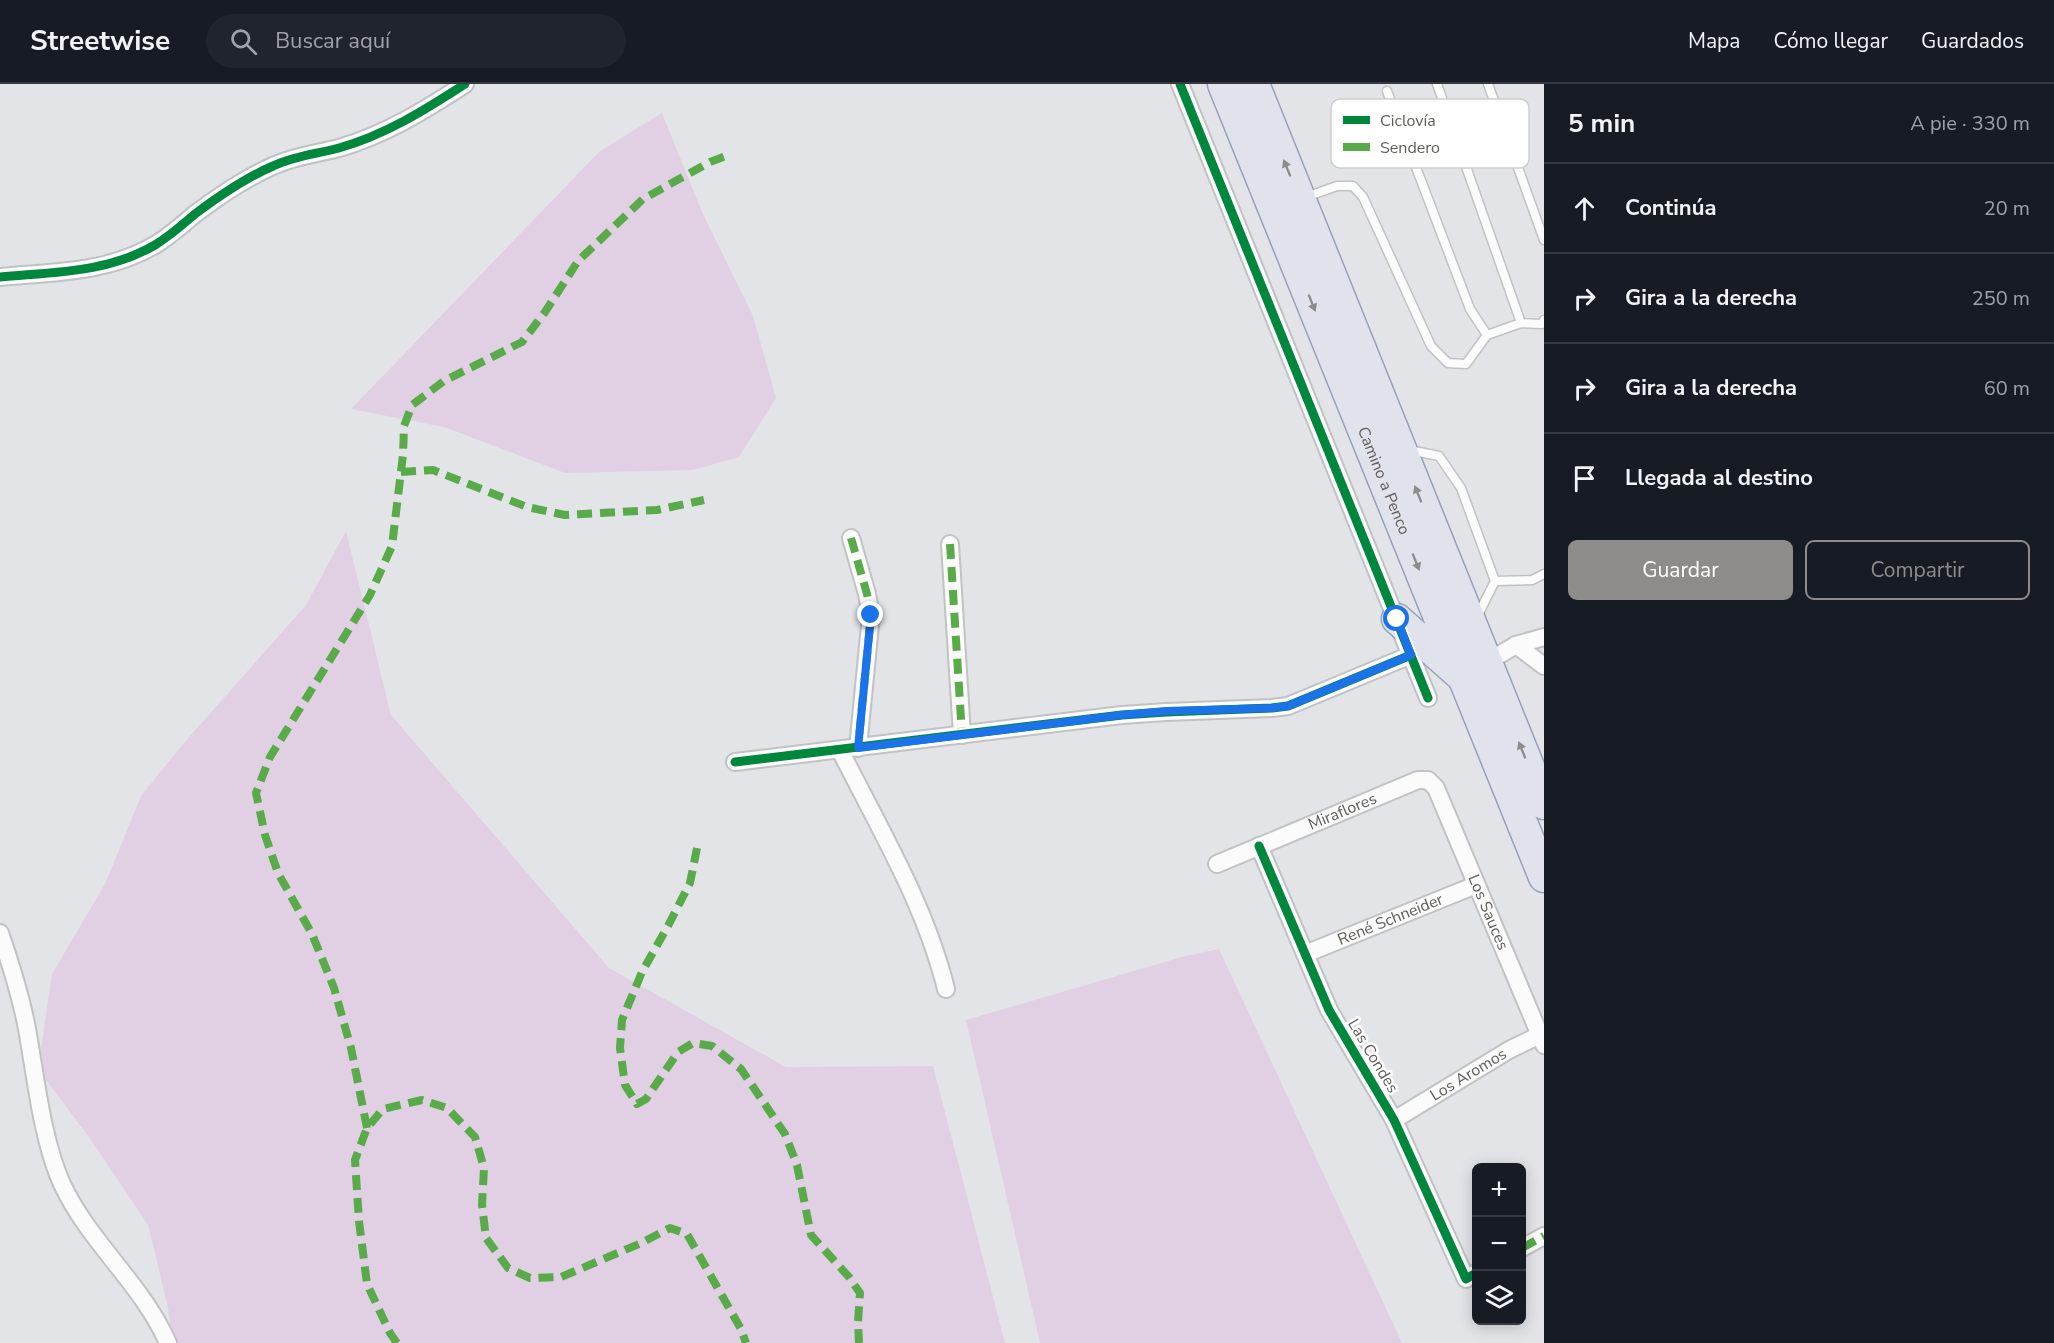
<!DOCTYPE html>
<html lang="es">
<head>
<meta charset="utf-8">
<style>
  :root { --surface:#171b24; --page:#20242c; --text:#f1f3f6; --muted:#9ea1a6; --line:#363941; --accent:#8e8c8b }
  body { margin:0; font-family:"Nunito Sans",sans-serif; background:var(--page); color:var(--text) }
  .controls { position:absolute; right:18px; bottom:18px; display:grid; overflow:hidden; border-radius:9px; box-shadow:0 3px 15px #0003 }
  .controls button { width:54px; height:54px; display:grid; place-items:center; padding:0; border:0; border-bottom:2px solid var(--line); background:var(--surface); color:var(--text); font:30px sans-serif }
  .stop { position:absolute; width:18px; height:18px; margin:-14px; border:4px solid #1a73e8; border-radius:50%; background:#fff }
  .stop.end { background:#1a73e8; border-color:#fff; box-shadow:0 2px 6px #0008 }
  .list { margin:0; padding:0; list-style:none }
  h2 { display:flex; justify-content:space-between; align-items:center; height:78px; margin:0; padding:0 24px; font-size:26px }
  h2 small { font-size:20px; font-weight:400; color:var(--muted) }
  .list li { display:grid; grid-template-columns:39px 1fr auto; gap:18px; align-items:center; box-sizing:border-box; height:90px; padding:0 24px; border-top:2px solid var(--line) }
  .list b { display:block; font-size:22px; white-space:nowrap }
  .list em { font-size:20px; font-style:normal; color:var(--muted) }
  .actions { display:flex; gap:12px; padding:18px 24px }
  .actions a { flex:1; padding:14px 0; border:2px solid var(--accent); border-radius:9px; text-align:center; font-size:21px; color:var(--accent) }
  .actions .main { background:var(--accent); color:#fff }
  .icon { flex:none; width:33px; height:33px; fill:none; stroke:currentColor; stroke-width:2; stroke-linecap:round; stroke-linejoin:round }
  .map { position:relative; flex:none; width:1544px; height:1259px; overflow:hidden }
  header { display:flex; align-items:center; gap:36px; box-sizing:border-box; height:84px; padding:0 30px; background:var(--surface); border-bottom:2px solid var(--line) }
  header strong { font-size:28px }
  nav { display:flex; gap:33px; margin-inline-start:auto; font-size:21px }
  .search { width:420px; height:54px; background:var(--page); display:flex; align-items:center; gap:15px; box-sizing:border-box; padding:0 21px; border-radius:33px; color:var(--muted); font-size:22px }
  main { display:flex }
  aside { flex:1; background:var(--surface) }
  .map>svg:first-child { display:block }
  .green { fill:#e1d0e3 }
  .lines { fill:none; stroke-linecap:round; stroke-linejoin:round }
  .lane-casing { stroke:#c2c2c3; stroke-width:11 }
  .street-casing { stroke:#c2c2c3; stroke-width:20 }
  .highway-casing { stroke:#95a1bb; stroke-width:33 }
  .lane { stroke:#fbfbfc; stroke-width:8 }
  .street { stroke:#fbfbfc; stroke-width:16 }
  .highway { stroke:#e0e3ec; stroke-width:30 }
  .quiet { stroke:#59ab4a; stroke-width:8; stroke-dasharray:15 8; stroke-linecap:butt }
  .cycleway-casing { stroke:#fff; stroke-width:13 }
  .cycleway { stroke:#00873e; stroke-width:9 }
  .oneway { fill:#8d8c8c }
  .route { stroke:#1a73e8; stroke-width:8 }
  .labels { text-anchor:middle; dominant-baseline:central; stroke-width:5; stroke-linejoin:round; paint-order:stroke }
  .street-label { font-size:16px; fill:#605d59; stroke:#fff }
  .key { fill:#fff; stroke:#cfcecd; stroke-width:1.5 }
  .key-label { font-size:16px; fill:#605d59 }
</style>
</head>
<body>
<header>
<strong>Streetwise</strong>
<div class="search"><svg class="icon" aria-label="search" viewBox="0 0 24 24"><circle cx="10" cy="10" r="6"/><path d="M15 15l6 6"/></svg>Buscar aquí</div>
<nav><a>Mapa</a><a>Cómo llegar</a><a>Guardados</a></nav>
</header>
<main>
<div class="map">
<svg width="1544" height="1259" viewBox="0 0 1544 1259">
  <rect width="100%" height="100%" fill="#e3e4e8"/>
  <path class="green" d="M662,29l40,99 51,104 23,82 -37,59 -46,13 -128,3 -121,-46 -93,-18 249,-258z
    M346,447l45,184 218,253 177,99 147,-1 72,277h-833l-4,-36 -20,-82 -57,-85 -53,-71 14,-95 53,-90 36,-88 42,-52 123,-139z
    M1219,865l183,394h-362l-74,-323 219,-64z"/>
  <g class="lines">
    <g class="lane-casing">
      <path id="lane" d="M1437,0l84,239
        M1488,0l56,156
        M1387,7l83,218 17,26 34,-12 21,1 2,-4
        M1306,113l31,-11h16l10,11 68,149 17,17 18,1 21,-29
        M1409,366l30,6 22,32 34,93 -18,36
        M1495,497l37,-1 12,-6"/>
    </g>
    <g class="street-casing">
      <g id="street">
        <path d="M1180,0l248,614"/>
        <path d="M0,193c54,-5 107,-4 155,-32 15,-9 27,-20 40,-31 24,-18 50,-36 78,-48 21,-10 43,-12 66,-18 46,-13 86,-38 126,-64"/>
        <path d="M851,454l16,56 4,21 -13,133"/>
        <path d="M950,460l12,191"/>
        <path d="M1516,561l28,21"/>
        <path d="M1487,578l29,-17 28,-8"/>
        <path d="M840,666c39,78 85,154 106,239"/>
        <path d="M735,678l387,-47 44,-3 106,-4 16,-2 123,-51"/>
        <path d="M1259,762l70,164 65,110 72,159 10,-6"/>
        <path id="s1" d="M1217,780l201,-84h10l8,8 108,257"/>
        <path d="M0,849c11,32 21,63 27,96 9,49 15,111 35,155 27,58 80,100 106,159"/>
        <path id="s2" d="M1305,870l171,-69"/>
        <path id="s3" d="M1394,1036l115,-70 35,-17"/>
        <path d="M1522,1164l22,-12"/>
      </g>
    </g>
    <g class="highway-casing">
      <g id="highway">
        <path id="s4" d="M1223,0l321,793"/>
        <path d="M1254,0l290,720"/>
        <path d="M1397,535l61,54"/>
      </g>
    </g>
    <use href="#lane" class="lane"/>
    <use href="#street" class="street"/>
    <use href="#highway" class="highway"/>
    <path class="quiet" d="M401,388l32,-2 94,37 38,8 92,-5 47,-10
      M851,454l16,56 4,21 -13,133
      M950,460l12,191
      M697,764l-7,35 -21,41 -27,48 -20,48 -2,28 5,37 12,19 9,-5 32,-47 15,-9 19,3 29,23 44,65 12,31 14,70 38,42 11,16 -2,29 1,21
      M367,1044l-16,-80 -17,-60 -22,-54 -34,-61 -13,-38 -9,-42 14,-36 100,-162 22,-49 11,-91 1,-29 8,-21 32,-24 78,-39 23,-30 33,-51 65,-62 67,-37 21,-8
      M1522,1164l22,-12
      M397,1259l-7,-10 -23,-49 -8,-63 -4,-61 12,-32 16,-19 39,-9 25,8 28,29 9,31 -2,37 4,33 22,30 22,10 31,-1 78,-33 31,-16 17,6 54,95 5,14"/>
    <g class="cycleway-casing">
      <path id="cycleway" d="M1180,0l248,614
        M0,193c54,-5 107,-4 155,-32 15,-9 27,-20 40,-31 24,-18 50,-36 78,-48 21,-10 43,-12 66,-18 46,-13 86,-38 126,-64
        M735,678l387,-47 44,-3 106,-4 16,-2 123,-51
        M1259,762l70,164 65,110 72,159 10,-6"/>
    </g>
    <use href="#cycleway" class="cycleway"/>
  </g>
  <defs><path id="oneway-solid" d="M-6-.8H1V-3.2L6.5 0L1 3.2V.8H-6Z" transform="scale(1.5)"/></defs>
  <g class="oneway">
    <use href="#oneway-solid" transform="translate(1287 84) rotate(-112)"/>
    <use href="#oneway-solid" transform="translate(1312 219) rotate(68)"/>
    <use href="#oneway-solid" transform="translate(1418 410) rotate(-112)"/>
    <use href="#oneway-solid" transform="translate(1416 478) rotate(68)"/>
    <use href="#oneway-solid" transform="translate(1522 666) rotate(-112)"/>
  </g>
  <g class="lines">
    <path class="route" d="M871,531l-13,133 264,-33 44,-4 106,-3 16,-2 123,-51 -14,-36"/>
  </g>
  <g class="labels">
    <g class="street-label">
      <text stroke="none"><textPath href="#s4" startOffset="428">Camino a Penco</textPath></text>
      <text stroke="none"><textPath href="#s1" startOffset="136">Miraflores</textPath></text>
      <text stroke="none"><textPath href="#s1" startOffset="374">Los Sauces</textPath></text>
      <text stroke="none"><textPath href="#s2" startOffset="92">René Schneider</textPath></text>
      <text transform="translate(1373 972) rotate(59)">Las Condes</text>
      <text stroke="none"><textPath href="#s3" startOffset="87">Los Aromos</textPath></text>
    </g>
  </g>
  <rect x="1331" y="15" width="198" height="69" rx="9" class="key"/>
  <rect x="1343" y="32" width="27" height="8" fill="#00873e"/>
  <rect x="1343" y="59" width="27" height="8" fill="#59ab4a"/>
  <g class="key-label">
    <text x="1380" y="42">Ciclovía</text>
    <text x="1380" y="69">Sendero</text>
  </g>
</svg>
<div class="controls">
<button>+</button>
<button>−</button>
<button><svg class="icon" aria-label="layers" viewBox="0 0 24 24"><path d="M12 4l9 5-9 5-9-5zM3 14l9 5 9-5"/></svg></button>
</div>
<div class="stop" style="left:1397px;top:535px"></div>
<div class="stop end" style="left:871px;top:531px"></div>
</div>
<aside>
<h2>5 min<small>A pie · 330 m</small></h2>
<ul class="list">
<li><svg class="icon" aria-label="ahead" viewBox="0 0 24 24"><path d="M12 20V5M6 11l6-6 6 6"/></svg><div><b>Continúa</b></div><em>20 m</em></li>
<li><svg class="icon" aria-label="right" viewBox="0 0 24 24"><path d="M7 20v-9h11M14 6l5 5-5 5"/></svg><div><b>Gira a la derecha</b></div><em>250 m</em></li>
<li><svg class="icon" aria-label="right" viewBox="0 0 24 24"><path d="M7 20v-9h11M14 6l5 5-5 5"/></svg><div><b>Gira a la derecha</b></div><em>60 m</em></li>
<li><svg class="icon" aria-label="arrive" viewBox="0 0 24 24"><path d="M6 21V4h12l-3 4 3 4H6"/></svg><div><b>Llegada al destino</b></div></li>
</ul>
<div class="actions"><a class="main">Guardar</a><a>Compartir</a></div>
</aside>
</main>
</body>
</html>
